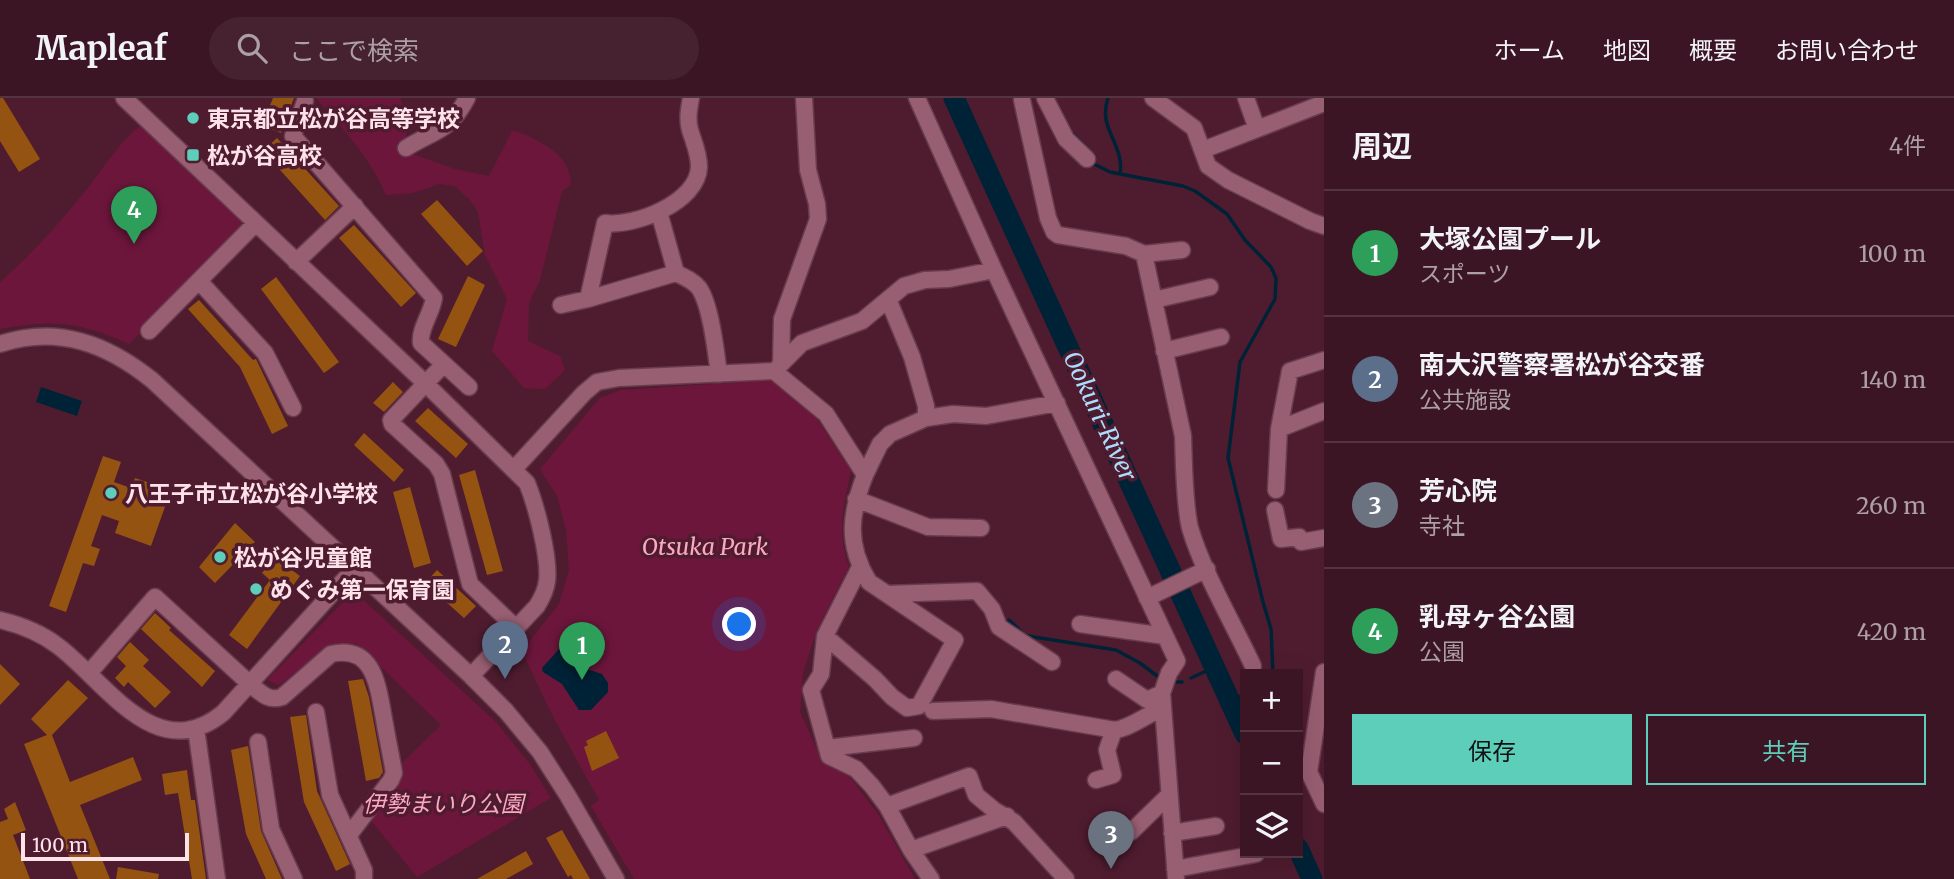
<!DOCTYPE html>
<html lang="ja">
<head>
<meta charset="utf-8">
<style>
  :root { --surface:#3b1523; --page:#462230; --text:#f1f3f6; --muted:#ac9fa6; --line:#543441; --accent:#5dceb9 }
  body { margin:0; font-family:Merriweather,"Noto Sans JP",serif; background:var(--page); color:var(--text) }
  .controls { position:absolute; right:21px; bottom:21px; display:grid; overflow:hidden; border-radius:0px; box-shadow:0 7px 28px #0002 }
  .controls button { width:63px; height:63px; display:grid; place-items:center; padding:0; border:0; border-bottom:2px solid var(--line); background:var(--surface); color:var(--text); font:35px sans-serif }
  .scale { position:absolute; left:21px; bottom:18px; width:168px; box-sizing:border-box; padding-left:7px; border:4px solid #fee2ea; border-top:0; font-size:19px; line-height:24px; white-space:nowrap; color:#fee2ea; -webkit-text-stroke:5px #4f1c2f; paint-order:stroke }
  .you { position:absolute; left:740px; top:527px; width:24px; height:24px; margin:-18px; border:5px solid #fff; border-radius:50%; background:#1a73e8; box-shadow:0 0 0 10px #1a73e833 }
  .badge { display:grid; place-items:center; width:46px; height:46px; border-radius:50%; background:var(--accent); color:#fff; font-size:23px; font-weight:700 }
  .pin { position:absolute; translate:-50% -58px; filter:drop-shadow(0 2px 4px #0008) }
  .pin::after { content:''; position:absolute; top:37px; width:24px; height:21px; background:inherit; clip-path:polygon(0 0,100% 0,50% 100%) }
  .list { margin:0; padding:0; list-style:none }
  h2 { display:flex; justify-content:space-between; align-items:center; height:91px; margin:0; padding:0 28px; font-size:30px }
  h2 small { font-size:23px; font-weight:400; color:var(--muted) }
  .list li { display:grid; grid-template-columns:46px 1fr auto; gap:21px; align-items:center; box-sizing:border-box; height:126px; padding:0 28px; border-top:2px solid var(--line) }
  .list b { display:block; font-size:26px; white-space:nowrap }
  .list p { margin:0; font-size:23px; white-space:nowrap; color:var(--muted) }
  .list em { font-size:23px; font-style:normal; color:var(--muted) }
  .actions { display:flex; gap:14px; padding:21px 28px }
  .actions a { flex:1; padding:16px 0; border:2px solid var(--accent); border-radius:0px; text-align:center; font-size:24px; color:var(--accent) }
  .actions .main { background:var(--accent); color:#111 }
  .icon { flex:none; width:38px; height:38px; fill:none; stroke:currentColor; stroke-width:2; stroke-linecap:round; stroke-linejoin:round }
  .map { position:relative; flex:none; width:1324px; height:781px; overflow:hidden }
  header { display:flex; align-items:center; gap:42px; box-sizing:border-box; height:98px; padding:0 35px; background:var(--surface); border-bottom:2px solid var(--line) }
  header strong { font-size:33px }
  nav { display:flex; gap:38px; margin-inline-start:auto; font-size:24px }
  .search { width:490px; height:63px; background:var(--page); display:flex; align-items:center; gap:18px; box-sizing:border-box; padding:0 24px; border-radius:38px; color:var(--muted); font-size:26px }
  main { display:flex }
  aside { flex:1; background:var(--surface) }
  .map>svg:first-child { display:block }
  .green { fill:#6c163b }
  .water { fill:#002236 }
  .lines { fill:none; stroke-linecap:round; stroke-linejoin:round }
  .stream { stroke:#002236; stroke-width:3.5 }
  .river { stroke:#002236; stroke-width:21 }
  .building { fill:#945311 }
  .minor-casing { stroke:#673c4e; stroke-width:19 }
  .minor { stroke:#985e71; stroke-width:16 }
  .poi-dot { fill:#5dceb9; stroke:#4f1c2f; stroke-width:2.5 }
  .labels { text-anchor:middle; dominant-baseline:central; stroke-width:7; stroke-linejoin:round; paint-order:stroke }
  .poi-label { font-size:23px; font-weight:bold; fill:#fee2ea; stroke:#4f1c2f; text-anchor:start }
  .park-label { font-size:23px; font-style:italic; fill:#fba8c2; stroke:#4f1c2f }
  .water-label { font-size:24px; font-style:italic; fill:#acdcfe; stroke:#4f1c2f }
</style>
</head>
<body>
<header>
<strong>Mapleaf</strong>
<div class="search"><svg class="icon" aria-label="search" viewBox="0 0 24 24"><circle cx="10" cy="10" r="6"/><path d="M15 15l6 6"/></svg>ここで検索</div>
<nav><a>ホーム</a><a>地図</a><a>概要</a><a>お問い合わせ</a></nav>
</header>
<main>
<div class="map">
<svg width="1324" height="781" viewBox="0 0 1324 781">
  <rect width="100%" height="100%" fill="#4f1c2f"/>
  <path class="green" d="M316,0h84c8,18 4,36 10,55l45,16 34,7 23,-45c12,0 42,18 49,27 6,6 10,19 10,27l-9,6 -22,89 -11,23 -1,38 32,15 5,14 -20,19 -21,-1 -32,-37 15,-52 -22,-44 -7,-43 -8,-12 -15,-14 -16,-2 -26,9 -27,2c-16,-38 -43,-66 -70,-97z
    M141,27l106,100 -118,119c-49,-22 -76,-25 -129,-15v-47c30,-26 57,-56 82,-87 20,-24 35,-51 59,-70z
    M771,282l40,30 40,61c-7,33 -15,62 -2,95l-32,64 -14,42 -3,40 15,33 34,31 29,38 37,65h-281l-43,-73 8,-6 -49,-89 -28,-60 37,-47 10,-34 -3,-40 -9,-34 -17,-27 60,-71 21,-8z
    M348,499h12l136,125 33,41 22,35 -134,79 -48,-59 29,-51 43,-42 -84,-81h-26l-52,41 -12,-5z"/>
  <path class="water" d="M41,289l41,14 -5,15 -41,-14z
    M560,550h3l18,19 21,7 6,9v9l-17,18h-12l-17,-26 -19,-12 -1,-4z"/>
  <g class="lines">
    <path class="stream" d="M1108,0c-11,31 17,46 12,76
      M1073,36l21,21 -2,8 18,9 73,14 12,5 32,23 18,26 26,27 5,11 -1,21 -35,63 -12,96 35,144 8,27 2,45
      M1009,522l16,15 9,2 82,13 24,13 21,16
      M1191,580l24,-11
      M1172,584h10
      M1231,603l14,-7"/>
    <path class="river" d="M954,0l291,636
      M1298,750l14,31"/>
  </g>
  <path class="building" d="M0,0h3l37,61 -21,13 -19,-31z
    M273,0h21l-13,35 -19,-7z
    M277,40l62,68 -14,14 -62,-69z
    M437,102l46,51 -16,15 -46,-52z
    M354,127l62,68 -15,14 -62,-69z
    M468,178l17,9 -29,62 -18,-8z
    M276,179l63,85 -15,11 -63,-84z
    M199,202l54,60 3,-1 32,67 -16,8 -32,-67 -52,-58z
    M393,284l10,10 -19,20 -11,-9z
    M428,310l40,36 -12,14 -41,-37z
    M364,335l40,37 -10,12 -40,-37z
    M103,358l18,6 -7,20 17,6 4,-10 36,12 -20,56 -36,-13 4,-12 -17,-6 -11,31 9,3 -6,17 -11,-3 -17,49 -17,-6z
    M475,372l28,101 -16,4 -28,-100z
    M410,389l21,76 -17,5 -21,-76z
    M235,425l20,19 -40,41 -16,-16z
    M268,454l32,24 -53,73 -18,-14 41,-55 -8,-7 4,-5 -6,-4z
    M437,472l39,36 -12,12 -39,-35z
    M155,515l16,15 -2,2 46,41 -13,16 -61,-58z
    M130,544l19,18 -6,6 28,26 -16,16 -27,-26 -4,5 -9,-9 11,-12 -9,-9z
    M0,566l20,20 -20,21z
    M363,581l6,18 14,75 -4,6 -13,3 -18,-100z
    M68,582l20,18 -36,37 18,47 63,-25 9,23 -62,25 30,74h-32l-54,-135 23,-9 -16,-16z
    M306,617l11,76 33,73 -14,7 -32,-69 -14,-85z
    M606,633l13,27 -27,13 -8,-24 4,-2 -2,-4z
    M248,648l13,85 21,48h-16l-20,-45 -15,-84z
    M187,672l4,30h4l11,79h-14l-14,-86 -13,2 -3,-21z
    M15,704l11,28 -13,5 17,44h-30v-57l8,-3 -4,-10z
    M562,732l28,49h-17l-2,-4 -3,2 -22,-39z
    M526,753l7,13 -27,15h-29z
    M118,769l41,7 -1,5h-42z"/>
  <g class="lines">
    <g class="minor-casing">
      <path id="minor" d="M124,0l302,286 101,99c9,22 23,75 20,98 -1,9 -5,17 -10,25l-66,70
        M917,0l77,172 183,391 -8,12 -7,20 14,186
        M1045,0l21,41 21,20
        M1153,0l41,30 14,38 20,14 82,41 14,5
        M1246,0l11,31
        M1022,2l26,118 6,14 4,3 68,11 18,8 38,-4
        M305,3l-12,35 141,162c-2,15 -15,31 -13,45l48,44
        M406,50c31,-19 43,-16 61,-50
        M1203,52l121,-47
        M659,114l17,61
        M1144,156l39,182c1,27 1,66 7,92 13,44 43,95 63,138
        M296,164l59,-56
        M199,183l66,72 28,55
        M588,201l17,-76c30,4 93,-21 94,-56 0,-14 -5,-24 -9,-37 -3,-11 -1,-21 1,-32
        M888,201l24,58 14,49v12
        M1154,202l56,-13
        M561,207l27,-6 88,-26c8,4 18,8 23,15 12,17 17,65 20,86
        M149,233l107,-108
        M0,246c58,-19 107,0 152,36l319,296 35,35 34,41 28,44 48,83
        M1164,253l57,-14
        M444,266l-53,56 1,4 44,40 6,10 28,110 46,44
        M781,266l1,-45 36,-100 -1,-15 -9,-34 -4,-72
        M779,268l23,-23 60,-22 42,-35 21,-6 24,-1 45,-9
        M1279,331l45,-18
        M514,371l70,-76 13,-11 22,-4 155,-7 52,43 39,61c-15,39 -19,69 4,107l86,58 -36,66 -12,2 -15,-11 -17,-18 -50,-43
        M865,377l15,-31 10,-10 36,-16 27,-4 33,2 71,-13
        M1276,392l3,-61 11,-58 34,-11
        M856,401l72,28 53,1
        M1275,412l6,29 18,-2 2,5 23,-4
        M860,469l-35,69 -4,38 -10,16 18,66 27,13 16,17 15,20 24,44 20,29
        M887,496l90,-3 15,18 7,18 53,35
        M1147,500l60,-29
        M0,522c21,5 41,13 58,26 49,37 98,121 165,67l132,-145
        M1080,526l85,12
        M1324,574l-15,100 15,32
        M89,575l66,-76 95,87c10,8 18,18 32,13l49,-43c44,-10 47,34 53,65 3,18 7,36 10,54l-3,7 -42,55
        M1116,581l31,21 15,-7
        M933,613l58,-2 124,21c16,-2 32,-16 47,-21
        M316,614l14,83 34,75v9
        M196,630l21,151
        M258,644l13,87 23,50
        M827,650l87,-10
        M1096,682l17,-5 -6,-25 7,-20
        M887,708l82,-30 7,19 18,15 20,12 52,57
        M1131,734l37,-36
        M1172,735l44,-7
        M911,752l96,-34
        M1175,771l81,-15"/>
    </g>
    <use href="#minor" class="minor"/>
  </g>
  <g class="poi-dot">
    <circle cx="193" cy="20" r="7"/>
    <rect x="186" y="50" width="14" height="14" rx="3.5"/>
    <circle cx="111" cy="395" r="7"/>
    <circle cx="220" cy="459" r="7"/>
    <circle cx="256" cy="491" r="7"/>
  </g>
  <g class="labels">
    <g class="poi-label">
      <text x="207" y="20">東京都立松が谷高等学校</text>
      <text x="207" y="57">松が谷高校</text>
      <text x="125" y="395">八王子市立松が谷小学校</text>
      <text x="234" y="459">松が谷児童館</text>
      <text x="270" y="491">めぐみ第一保育園</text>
    </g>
    <g class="park-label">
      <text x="705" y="448">Otsuka Park</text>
      <text x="443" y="705">伊勢まいり公園</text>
    </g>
    <g class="water-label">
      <text transform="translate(1100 318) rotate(65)">Ookuri-River</text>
    </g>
  </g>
</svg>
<div class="controls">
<button>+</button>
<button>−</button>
<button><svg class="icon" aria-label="layers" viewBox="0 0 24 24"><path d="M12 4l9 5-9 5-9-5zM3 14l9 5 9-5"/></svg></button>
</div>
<div class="scale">100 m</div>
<div class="you"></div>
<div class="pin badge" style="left:582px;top:582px;background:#2e9e5b">1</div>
<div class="pin badge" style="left:505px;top:581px;background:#5c6f8a">2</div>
<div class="pin badge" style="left:1111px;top:771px;background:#6b7280">3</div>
<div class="pin badge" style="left:134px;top:146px;background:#2e9e5b">4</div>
</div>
<aside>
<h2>周辺<small>4件</small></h2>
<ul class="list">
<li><span class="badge" style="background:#2e9e5b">1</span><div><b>大塚公園プール</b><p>スポーツ</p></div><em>100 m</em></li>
<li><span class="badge" style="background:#5c6f8a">2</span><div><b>南大沢警察署松が谷交番</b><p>公共施設</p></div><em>140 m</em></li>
<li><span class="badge" style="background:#6b7280">3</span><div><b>芳心院</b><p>寺社</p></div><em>260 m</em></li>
<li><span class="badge" style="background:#2e9e5b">4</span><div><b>乳母ヶ谷公園</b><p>公園</p></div><em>420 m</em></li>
</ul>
<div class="actions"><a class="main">保存</a><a>共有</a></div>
</aside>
</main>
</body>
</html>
